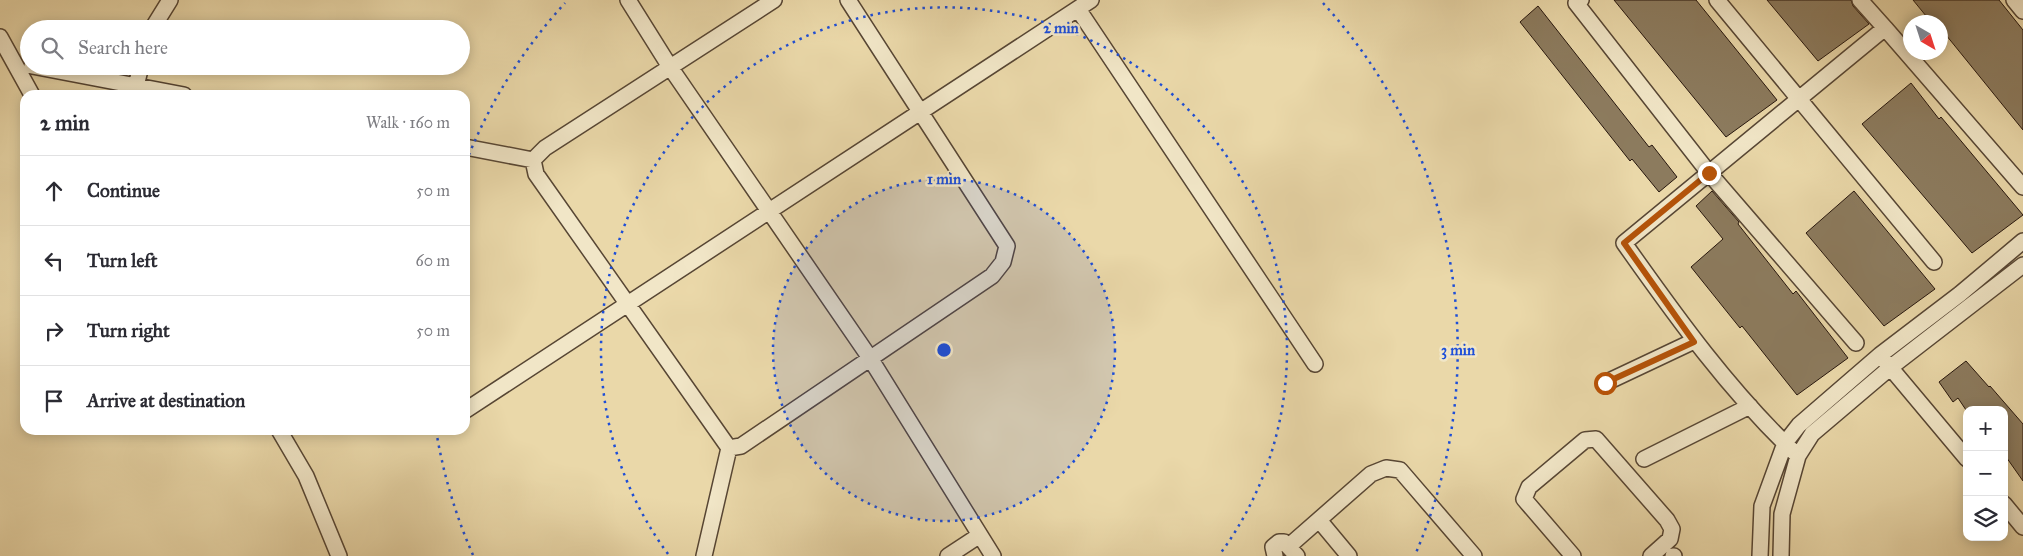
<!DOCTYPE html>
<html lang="en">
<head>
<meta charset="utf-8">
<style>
  :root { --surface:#fff; --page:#f2f2f3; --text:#2b2b33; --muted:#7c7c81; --line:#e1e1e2 }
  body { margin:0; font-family:"IM FELL Great Primer",serif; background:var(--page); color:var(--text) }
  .controls { position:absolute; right:15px; bottom:15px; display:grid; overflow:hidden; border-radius:10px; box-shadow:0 2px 12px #0003 }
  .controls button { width:45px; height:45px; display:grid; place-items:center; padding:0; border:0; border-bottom:1px solid var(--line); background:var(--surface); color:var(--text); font:25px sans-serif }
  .compass { position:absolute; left:1903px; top:15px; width:45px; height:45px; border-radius:50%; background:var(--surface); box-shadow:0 2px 12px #0003; rotate:141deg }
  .stop { position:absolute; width:15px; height:15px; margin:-11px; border:4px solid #b45309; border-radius:50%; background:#fff }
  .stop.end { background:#b45309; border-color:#fff; box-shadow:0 1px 5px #0008 }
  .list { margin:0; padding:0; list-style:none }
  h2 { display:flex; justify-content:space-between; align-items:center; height:65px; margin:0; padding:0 20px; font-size:21px }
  h2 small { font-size:16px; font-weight:400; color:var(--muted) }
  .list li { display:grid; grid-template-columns:32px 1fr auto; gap:15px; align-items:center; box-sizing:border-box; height:70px; padding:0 20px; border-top:1px solid var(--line) }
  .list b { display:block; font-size:19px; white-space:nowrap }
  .list em { font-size:16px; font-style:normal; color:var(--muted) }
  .icon { flex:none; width:28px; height:28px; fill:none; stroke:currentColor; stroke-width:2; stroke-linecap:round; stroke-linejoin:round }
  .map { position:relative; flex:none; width:2023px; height:556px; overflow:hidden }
  .search { position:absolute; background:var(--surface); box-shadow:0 2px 12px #0003; left:20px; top:20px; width:450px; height:55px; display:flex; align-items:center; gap:12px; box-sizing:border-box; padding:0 18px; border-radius:28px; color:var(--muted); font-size:19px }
  .panel { position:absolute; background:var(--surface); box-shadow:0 2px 12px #0003; left:20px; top:90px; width:450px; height:345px; border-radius:15px }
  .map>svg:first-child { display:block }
  .building { fill:#8c7b5e; stroke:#26160d }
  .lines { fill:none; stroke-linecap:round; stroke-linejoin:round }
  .minor-casing { stroke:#574634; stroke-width:18 }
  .minor { stroke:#f1e6c7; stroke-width:15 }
  .route { stroke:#b45309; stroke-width:6 }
  .ring { fill:none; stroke:#1d4ed8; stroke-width:2.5; stroke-dasharray:2.5 5 }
  .centre { fill:#1d4ed8; stroke:#f1e6c7; stroke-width:2.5 }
  .ring-label { font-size:15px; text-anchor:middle; font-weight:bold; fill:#1d4ed8; stroke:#f1e6c7; stroke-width:5; stroke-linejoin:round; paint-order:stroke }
</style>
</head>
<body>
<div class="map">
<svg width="2023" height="556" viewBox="0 0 2023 556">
  <rect width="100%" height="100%" fill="#ead8a9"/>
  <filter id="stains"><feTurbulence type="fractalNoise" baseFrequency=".004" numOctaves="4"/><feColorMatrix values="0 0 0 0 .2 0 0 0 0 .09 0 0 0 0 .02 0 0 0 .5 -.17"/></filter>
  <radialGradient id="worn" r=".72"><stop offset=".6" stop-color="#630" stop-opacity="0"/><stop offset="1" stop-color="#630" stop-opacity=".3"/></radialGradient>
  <path class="building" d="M1614,0h82l81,100 -51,37z
    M1767,0h84l2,6 16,18 -51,37z
    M1913,0h86l24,30v100l-77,-95 -6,4v-17h-9z
    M1538,6l111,141 3,-2 25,32 -18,15 -27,-33 -2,2 -110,-139z
    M1911,83l28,36 2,-2 82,98 -51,38 -110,-129z
    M1712,191l27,31 -1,2 55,70 3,-3 52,67 -51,37 -55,-69 -2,2 -49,-61 32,-28 -27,-33z
    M1854,191l81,98 -51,37 -78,-93z
    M1966,361l23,26 1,-1 33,38v57l-19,-27v-44h-38l-8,-12 -5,4 -14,-20z"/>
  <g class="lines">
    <g class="minor-casing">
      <path id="minor" d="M628,0l42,67 200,291 123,198
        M1581,0l-5,3 133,170 147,170
        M1717,0l217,262
        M1860,0l25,28
        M2014,0l9,11
        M1078,9l237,355
        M152,29l18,-29
        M0,37l32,58
        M32,66l152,29
        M136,86l5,-20
        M465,147l68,13 12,-12 229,-148
        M533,160l3,14 193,274
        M1884,360l83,99
        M1605,383l89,-42
        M466,410l625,-410
        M279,430l27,46 33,80
        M1798,456c-68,-64 -121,-138 -174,-213l261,-215 138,159
        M1644,459l106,-53
        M2004,504l19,23
        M1319,520l30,36
        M1289,546l82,-72 15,-6 14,2 74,86
        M704,556l25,-108 12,-2 251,-170 11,-14 4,-16 -159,-246
        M948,556l32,-21
        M1275,556l-2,-9 6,-5h5l13,14
        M1573,556l-49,-57 5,-12 56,-47 11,-1 71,81 5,9 -2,10 -19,17
        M1673,556h1
        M1760,556l2,-50 23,-63 14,-18 81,-70 80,-61 63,-53
        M1781,556l1,-42 16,-58 14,-22 79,-67 132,-102"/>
    </g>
    <use href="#minor" class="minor"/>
  </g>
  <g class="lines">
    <path class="route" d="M1605,383l89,-41 -70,-99 85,-70"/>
  </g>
  <circle cx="944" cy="350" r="171" fill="#1d4ed8" fill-opacity=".12"/>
  <g class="ring">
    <circle cx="944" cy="350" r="171"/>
    <path d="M668 554A343 343 0 1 1 1220 554"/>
    <path d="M473 555A514 514 0 0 1 436 430M466 162A514 514 0 0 1 565 3M1323 3A514 514 0 0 1 1415 555"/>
  </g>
  <circle cx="944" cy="350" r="8" class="centre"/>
  <g class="ring-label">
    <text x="1061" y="33">2 min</text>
    <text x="944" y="184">1 min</text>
    <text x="1458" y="355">3 min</text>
  </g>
  <rect width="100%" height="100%" filter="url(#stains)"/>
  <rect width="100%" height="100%" fill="url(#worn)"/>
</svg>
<div class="controls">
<button>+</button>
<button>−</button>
<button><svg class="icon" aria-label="layers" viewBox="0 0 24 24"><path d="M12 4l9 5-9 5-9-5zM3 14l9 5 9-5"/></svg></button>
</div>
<svg class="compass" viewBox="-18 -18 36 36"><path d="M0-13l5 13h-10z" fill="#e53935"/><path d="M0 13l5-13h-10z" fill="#7c7c81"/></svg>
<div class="stop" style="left:1605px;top:383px"></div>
<div class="stop end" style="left:1709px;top:173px"></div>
<div class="search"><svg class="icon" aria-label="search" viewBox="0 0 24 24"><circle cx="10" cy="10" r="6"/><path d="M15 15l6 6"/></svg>Search here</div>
<section class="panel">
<h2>2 min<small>Walk · 160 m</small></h2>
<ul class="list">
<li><svg class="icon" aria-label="ahead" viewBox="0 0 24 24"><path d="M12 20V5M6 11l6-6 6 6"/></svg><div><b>Continue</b></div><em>50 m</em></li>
<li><svg class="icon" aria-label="left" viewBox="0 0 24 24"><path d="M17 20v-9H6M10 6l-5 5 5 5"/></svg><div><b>Turn left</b></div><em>60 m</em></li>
<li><svg class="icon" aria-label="right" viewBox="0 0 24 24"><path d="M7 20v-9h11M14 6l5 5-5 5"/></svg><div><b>Turn right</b></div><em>50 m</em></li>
<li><svg class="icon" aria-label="arrive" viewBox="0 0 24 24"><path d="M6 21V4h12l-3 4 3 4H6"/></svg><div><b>Arrive at destination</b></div></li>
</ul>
</section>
</div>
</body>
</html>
